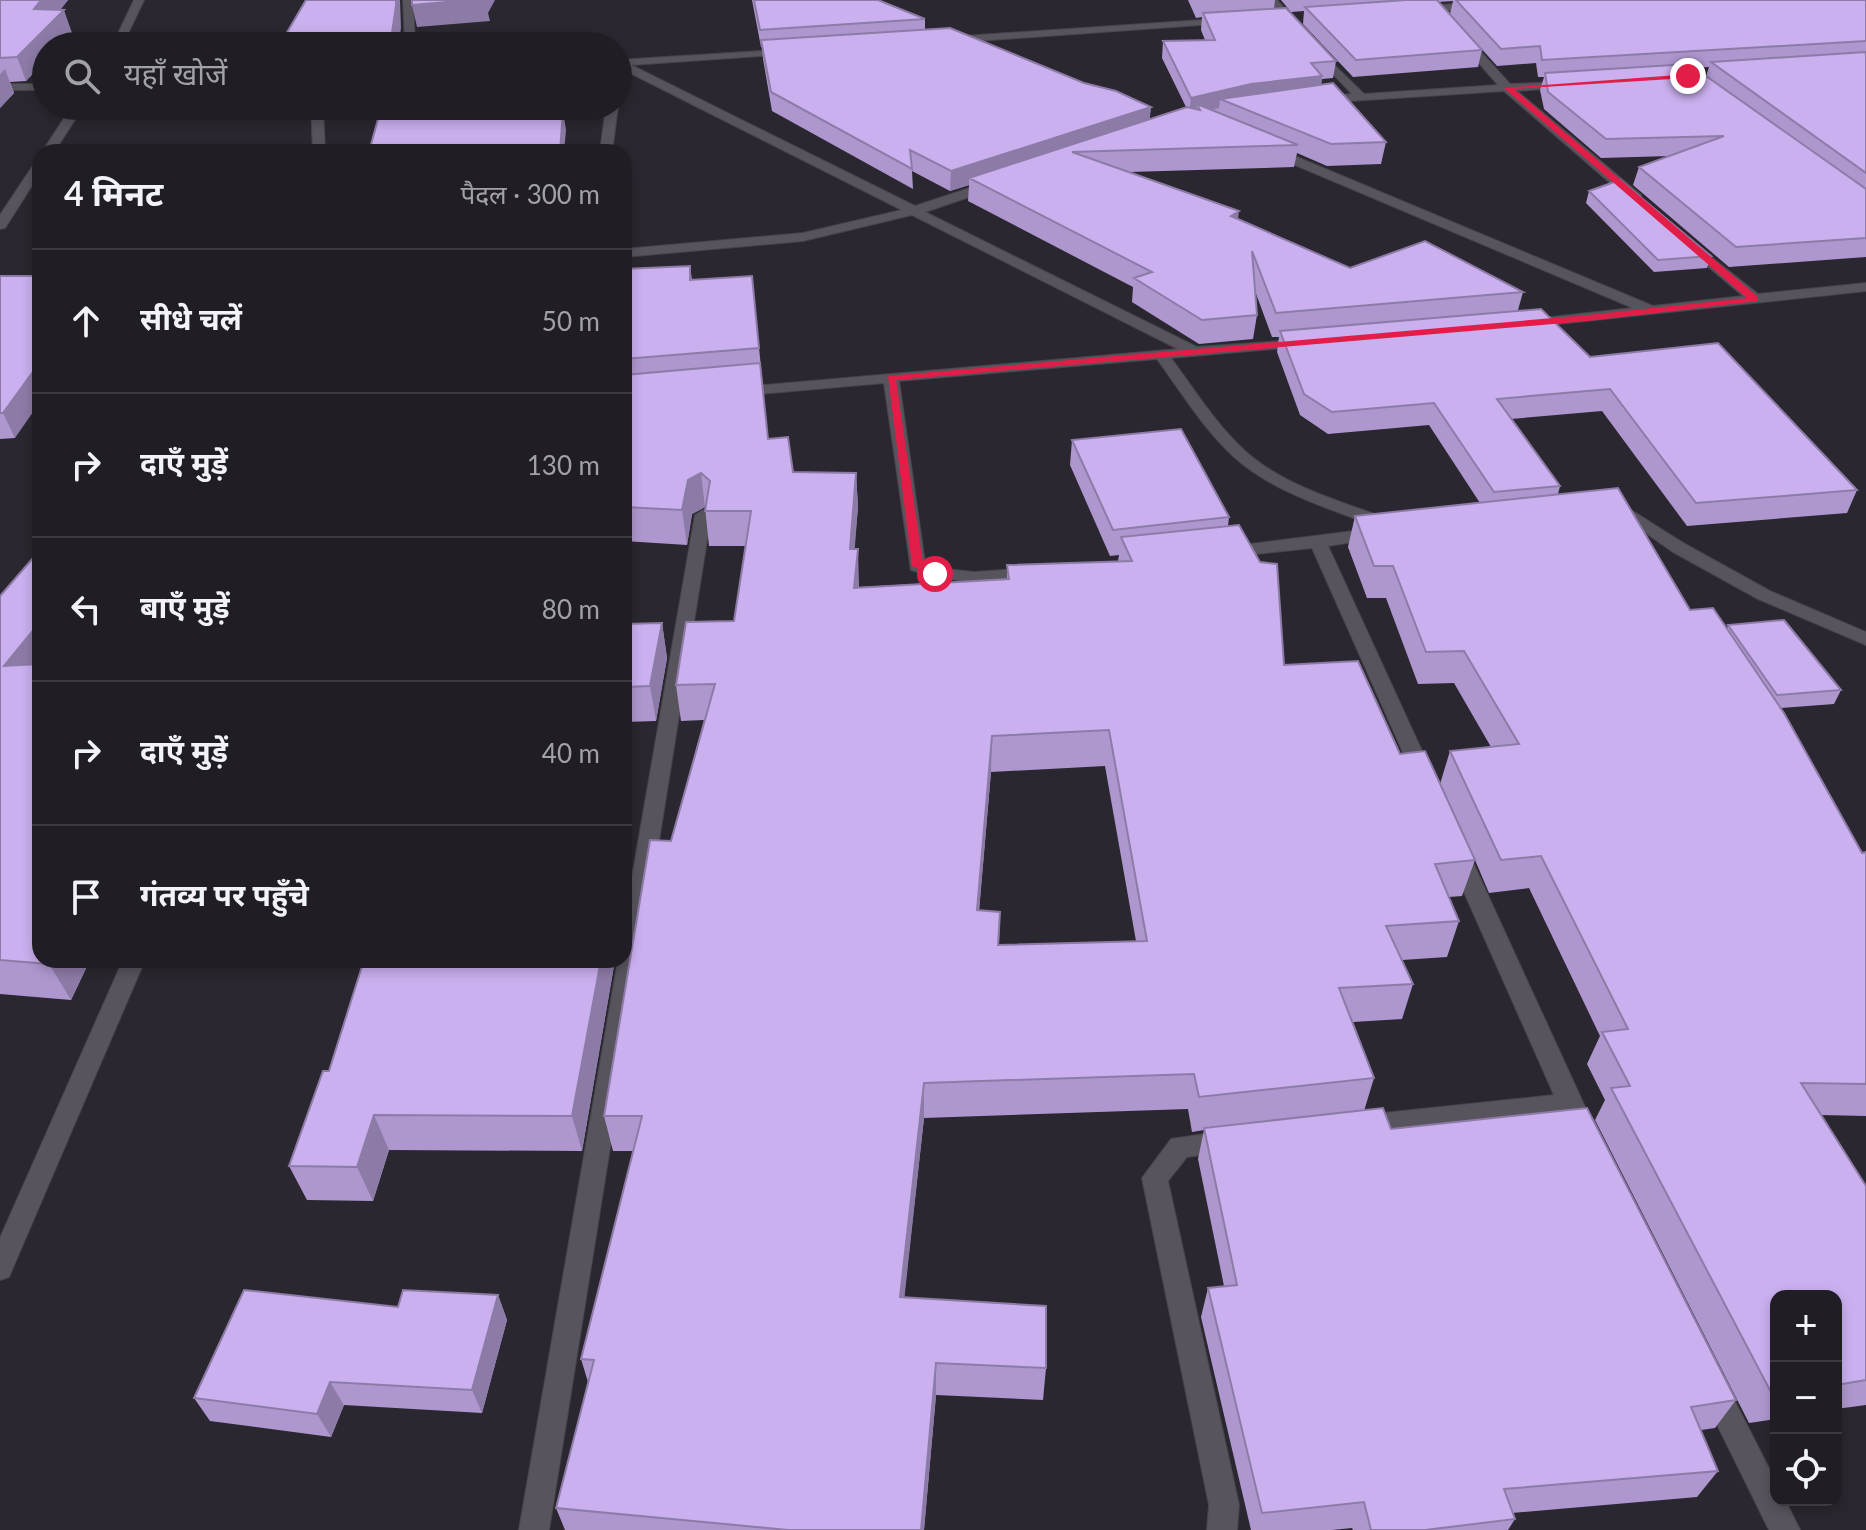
<!DOCTYPE html>
<html lang="hi">
<head>
<meta charset="utf-8">
<style>
  :root { --surface:#201d24; --page:#2d2a31; --text:#f1f3f6; --muted:#a2a2a6; --line:#3d3b41 }
  body { margin:0; font-family:Lato,"Noto Sans Devanagari",sans-serif; background:var(--page); color:var(--text) }
  .controls { position:absolute; right:24px; bottom:24px; display:grid; overflow:hidden; border-radius:16px; box-shadow:0 4px 12px #0003 }
  .controls button { width:72px; height:72px; display:grid; place-items:center; padding:0; border:0; border-bottom:2px solid var(--line); background:var(--surface); color:var(--text); font:40px sans-serif }
  .stop { position:absolute; width:24px; height:24px; margin:-18px; border:6px solid #e11d48; border-radius:50%; background:#fff }
  .stop.end { background:#e11d48; border-color:#fff; box-shadow:0 2px 8px #0008 }
  .list { margin:0; padding:0; list-style:none }
  h2 { display:flex; justify-content:space-between; align-items:center; height:104px; margin:0; padding:0 32px; font-size:34px }
  h2 small { font-size:26px; font-weight:400; color:var(--muted) }
  .list li { display:grid; grid-template-columns:52px 1fr auto; gap:24px; align-items:center; box-sizing:border-box; height:144px; padding:0 32px; border-top:2px solid var(--line) }
  .list b { display:block; font-size:30px; white-space:nowrap }
  .list em { font-size:26px; font-style:normal; color:var(--muted) }
  .icon { flex:none; width:44px; height:44px; fill:none; stroke:currentColor; stroke-width:2; stroke-linecap:round; stroke-linejoin:round }
  .map { position:relative; flex:none; width:1866px; height:1530px; overflow:hidden }
  .search { position:absolute; background:var(--surface); box-shadow:0 4px 12px #0003; left:32px; top:32px; width:600px; height:88px; display:flex; align-items:center; gap:20px; box-sizing:border-box; padding:0 28px; border-radius:44px; color:var(--muted); font-size:30px }
  .panel { position:absolute; background:var(--surface); box-shadow:0 4px 12px #0003; left:32px; top:144px; width:600px; height:824px; border-radius:24px }
  .map>svg:first-child { display:block }
  .lines { fill:none; stroke-linecap:round; stroke-linejoin:round }
  .minor-casing { stroke:#46434a; stroke-width:2 }
  .tertiary-casing { stroke:#46434a; stroke-width:2 }
  .minor { fill:#58545e; fill-rule:evenodd }
  .tertiary { fill:#58545e; fill-rule:evenodd }
  .wall { fill:#ae97ce; fill-rule:evenodd }
  .shaded-wall { fill:#8d7ba7 }
  .building { fill:#cab0ef; stroke:#8d7ba7; stroke-width:2; fill-rule:evenodd }
  .route { fill:#e11d48 }
</style>
</head>
<body>
<div class="map">
<svg width="1866" height="1530" viewBox="0 0 1866 1530">
  <rect width="100%" height="100%" fill="#2b2730"/>
  <g class="lines">
    <g class="minor-casing">
      <path id="minor" d="M403,0h10l2,46h-10z
        M1266,0h11l23,26v4h-8z
        M1483,3v4l-4,1 -35,3 66,73 61,-2v4l-4,1 -50,4 124,104v6h-10l-127,-110 -185,12 -6,-3 6,-3 33,-3 -38,-40 -1,-2 5,-3 46,45 134,-9 -67,-77 5,-3z
        M1232,18l1,2 -5,3 -279,20 -5,-3 5,-3z
        M794,49l1,2 -5,3 -159,11 284,141 73,-24h8v6l-71,24 272,135 113,-8v6l-5,1 -134,12c23,31 44,65 73,92 40,37 100,52 150,71l2,4 -2,4h-12c-50,-20 -109,-36 -149,-73 -30,-28 -52,-64 -76,-97l-258,22 26,182 20,6 29,3 58,-4 9,5c-20,20 -105,6 -130,-3l-27,-187 -148,13 -5,-2v-6l447,-39 -266,-134 -109,26 -179,16v-8l179,-16 99,-23 -284,-143v-7z
        M0,84h46v6h-46z
        M105,106c-8,6 -26,7 -34,1z
        M311,106h12l2,46h-12z
        M606,106h12l-6,46h-12z
        M1273,147l380,159 90,-10 -57,-48 -2,-3 7,-4 67,53 108,-11v8l-337,36 -5,-1v-6l109,-12 -364,-154v-6z
        M1623,505l62,39 85,47 96,41v13l-108,-46 -85,-47 -53,-37h-13l-2,-4 2,-4z
        M703,510l8,5 -162,1015h-30l99,-570h6v-37l71,-408z
        M1378,528l6,1 3,4 -3,4 -56,9 105,229 -10,7 -10,-7 -101,-227 -85,9 -9,-5 9,-5z
        M1459,848l7,3 4,5 127,277 -3,7 -9,4 -9,-4 -13,-25 -199,22 -9,-4 -3,-7 3,-7 9,-4 190,-20 -106,-239 4,-5z
        M123,960h22l-136,317 -9,3v-42z
        M1225,1131l9,3 3,8 -3,8 -47,7 -19,24 71,324 -2,25h-30l2,-25 -67,-327 29,-39z
        M1714,1376l10,4 52,102v18h9l15,30h-31l-69,-140 4,-10z"/>
    </g>
    <g class="tertiary-casing">
      <path id="tertiary" d="M134,0h10l-22,46h-10z
        M72,106h12l-30,46h-12z
        M40,160v13l-35,55 -5,1v-14l36,-54z"/>
    </g>
    <use href="#minor" class="minor"/>
    <use href="#tertiary" class="tertiary"/>
  </g>
  <path class="wall" d="M0,0h68l-8,10 12,23 -46,48 -16,1 4,11 -14,15z
    M752,0h126l47,19v11l226,77 -2,12 37,-12 -24,-49 1,-17 42,-1 -4,-10 1,-13 -6,1 -8,-18h87l-1,9 62,52 -3,17 -11,1 -1,6 65,57 -5,22 -54,2 -30,-13 -3,14 -164,5 220,96 173,24 -5,18 72,47 267,133 -10,23 -160,13 -85,-115 -91,8 49,67 -2,8 132,116 37,19 1,-4 113,65 -7,14 -53,4 81,145 4,-1v264l-45,-1 45,71v219l-30,4v-113h-60v123l-27,4 -154,-303 10,-20 -18,-36 13,-28 -71,-148 -40,5 -14,-33 -13,36 -13,1 10,24 -12,36 -45,3 11,24 -11,35 -49,3 21,56 -10,33 27,18 345,271 -21,28 -14,2 17,41 -21,26 -185,16 3,6 -7,11h-155l-1,-2 -20,2h-81l-50,-213 7,-29 16,-2 -26,-127 6,-29 -12,2 -4,-23 -264,9 -20,179 142,71 -3,32 -107,-5 -12,135h-359l-9,-22 32,-126 -7,-23 53,-208h-21l-9,-35 67,-275 33,-121 -23,1 -5,-36 58,-64 12,-75h-37l-4,-39 -13,7 -5,31 -63,-4v-272l66,-3 2,14 60,-4 16,163 25,33 63,1 2,34 -4,42 5,38 148,-8v-14l111,-4 1,-6 -9,1 -40,-91 2,-25 157,77 -1,9 56,139 156,119 10,-33 41,-4 -37,-64 -36,1 -32,-86h-19l-19,-51 7,-31 125,-13 -51,-78 -101,9 -28,-19 -23,-63 2,-15h-7l-17,-46 2,24 -4,24 -54,5 -67,-42 1,-15 -165,-86 1,-16 -19,6 -38,-20 1,18 -141,-78 -9,-52 -1,-12h-1zM1105,766l31,175 -137,4 1,-33 -21,-1 12,-139z
    M1281,0h585v257l-137,10 -96,-82 6,-18 31,-11 -69,2 -57,-49 -4,-19 4,-13h-6l-2,-14 -39,3 -47,-52 3,-13 -15,1 44,48 -4,17 -125,10 -50,-53 1,-13 -13,1zM1709,67l-3,9 -11,-8z
    M1589,191l122,65 -4,12 -53,4 -68,-69z
    M0,276l15,162 -15,1z
    M0,596l40,364h50l-19,40 -71,-6z
    M662,623l5,35 -11,63 -32,1v-98z
    M615,960l-33,191 -193,-1 -16,51 -66,-1 -18,-34 40,-95z
    M498,1295l9,25 -25,93 -138,-8 -13,32 -121,-16 -16,-23 204,-91z"/>
  <path class="shaded-wall" d="M41,0h27l-26,32 22,-22 8,23 -12,13h-14v14l-20,21 -9,-24 17,-48z
    M396,0h4l1,28 -3,18h-8z
    M470,0h25l-7,13 2,8 -73,6 -5,-22z
    M5,69l9,24 -14,15v-34z
    M1322,76l-2,17 -100,6 -1,9 -19,5 -3,-9 -1,9 -7,2 2,-17 60,-14z
    M1151,107l-2,20 -180,51v7l-19,6 1,-20z
    M563,110l3,20 -2,22h-4z
    M1239,211l-3,23 -5,-18z
    M40,362v40l-25,36 -12,-25z
    M701,473l4,34 -13,7 -5,31 -5,-35 6,-30z
    M856,473l2,34 -6,77 -2,-35z
    M858,549l1,35 -3,39 -2,-35z
    M40,622v58l-36,-14z
    M662,623l5,35 -11,63 -6,-35z
    M992,736l-1,36 -15,174 1,-36z
    M624,846l5,28 -5,31z
    M52,960h38l-19,40 -22,-36z
    M601,960h14l-33,191 -10,-35z
    M924,1083v35l-23,211 -1,-32z
    M374,1115l15,35 -16,51 -16,-34z
    M498,1295l9,25 -25,93 -10,-23z
    M936,1363v32l-12,135h-3z
    M330,1382l14,23 -13,32 -14,-23z"/>
  <path class="building" d="M0,0h41l-7,9 30,1 -47,47 -17,1z
    M306,0h90v6l-6,40h-111z
    M412,0h58l-58,5z
    M754,0h124l47,19 -165,11z
    M1406,0h31l45,50 -126,10 -51,-53z
    M1456,0h410v41l-324,19 -2,-14 -39,3z
    M1286,8l50,53 -25,2 11,13 -71,8 -60,14 -28,-57 52,-1 -12,-27z
    M950,28l134,55 32,8 35,16 -200,64 -41,-21 2,19 -141,-77 -10,-52z
    M1866,52v121l-155,-111z
    M1689,64l177,125v49l-130,9 -97,-80 85,-31 -118,3 -58,-47 -3,-19z
    M1333,83l53,59 -55,2 -111,-45z
    M1197,104l101,41 -226,7 167,59 -8,5 119,52 75,-27 98,51 -247,21 -24,-62 5,64 -55,5 -68,-42 18,-6 -183,-94 218,-71 13,3z
    M563,110l-3,42h-191l9,-33z
    M1620,180l91,76 -53,4 -69,-69z
    M690,266v14l62,-4 7,72 -135,11v-90z
    M0,276h40v86l-37,51h-3z
    M1541,309l49,48 128,-14 139,147 -161,13 -86,-114 -113,10 63,87 -66,6 -60,-89 -102,9 -28,-18 -24,-63z
    M760,363l8,76 20,-2 5,35 63,1 -6,76h8l-4,39 155,-9 -2,-14 125,-4 -11,-24 118,-12 21,37 17,2 7,101 74,-4 42,93 25,-3 50,109 -40,4 24,57 -73,5 27,58 -74,4 35,90 -175,19 -5,-23 -270,9 -24,214 146,9v62l-110,-5 -15,167h-133l-232,-22 38,-148 -13,-1 61,-243h-38l46,-276 21,1 44,-157 -39,1 10,-63 48,-1 17,-110h-46l5,-30 -9,-8 -13,7 -6,30 -58,-3v-132zM1109,730l38,211 -149,4 2,-33 -23,-2 15,-174z
    M1181,429l48,88 -116,13 -41,-90z
    M1618,488l72,122 23,-2 71,105 78,140 4,-1v232l-65,-1 65,103v194l-30,5v-89h-60v98h-4l-161,-306 19,-2 -28,-54 26,-3 -87,-173 -40,4 -51,-109 69,-7 -55,-93 -38,1 -33,-86h-19l-19,-50z
    M40,550v72l-36,44 36,-2v296h12l-3,4 -49,-4v-364z
    M1784,620l57,70 -64,5 -49,-70z
    M662,623l-12,63 -26,1v-63z
    M364,960h237l-29,156 -198,-1 -17,52 -68,-1 34,-95h6z
    M1383,1108l8,21 196,-21 149,292 -45,7 27,64 -214,18 11,30 -90,11h-54l-7,-28 -102,11 -54,-225 29,-3 -33,-157z
    M244,1290l154,17 5,-17 95,5 -26,95 -142,-8 -13,32 -123,-16z"/>
  <path class="route" d="M1691,74l-3,4 -174,11 244,208v4l-170,20 -692,59 27,184 17,10 -9,2 -19,-10 -24,-190 700,-61 159,-17 -243,-210z"/>
</svg>
<div class="controls">
<button>+</button>
<button>−</button>
<button><svg class="icon" aria-label="locate" viewBox="0 0 24 24"><circle cx="12" cy="12" r="6"/><path d="M12 2v4M12 18v4M2 12h4M18 12h4"/></svg></button>
</div>
<div class="stop" style="left:935px;top:574px"></div>
<div class="stop end" style="left:1688px;top:76px"></div>
<div class="search"><svg class="icon" aria-label="search" viewBox="0 0 24 24"><circle cx="10" cy="10" r="6"/><path d="M15 15l6 6"/></svg>यहाँ खोजें</div>
<section class="panel">
<h2>4 मिनट<small>पैदल · 300 m</small></h2>
<ul class="list">
<li><svg class="icon" aria-label="ahead" viewBox="0 0 24 24"><path d="M12 20V5M6 11l6-6 6 6"/></svg><div><b>सीधे चलें</b></div><em>50 m</em></li>
<li><svg class="icon" aria-label="right" viewBox="0 0 24 24"><path d="M7 20v-9h11M14 6l5 5-5 5"/></svg><div><b>दाएँ मुड़ें</b></div><em>130 m</em></li>
<li><svg class="icon" aria-label="left" viewBox="0 0 24 24"><path d="M17 20v-9H6M10 6l-5 5 5 5"/></svg><div><b>बाएँ मुड़ें</b></div><em>80 m</em></li>
<li><svg class="icon" aria-label="right" viewBox="0 0 24 24"><path d="M7 20v-9h11M14 6l5 5-5 5"/></svg><div><b>दाएँ मुड़ें</b></div><em>40 m</em></li>
<li><svg class="icon" aria-label="arrive" viewBox="0 0 24 24"><path d="M6 21V4h12l-3 4 3 4H6"/></svg><div><b>गंतव्य पर पहुँचे</b></div></li>
</ul>
</section>
</div>
</body>
</html>
